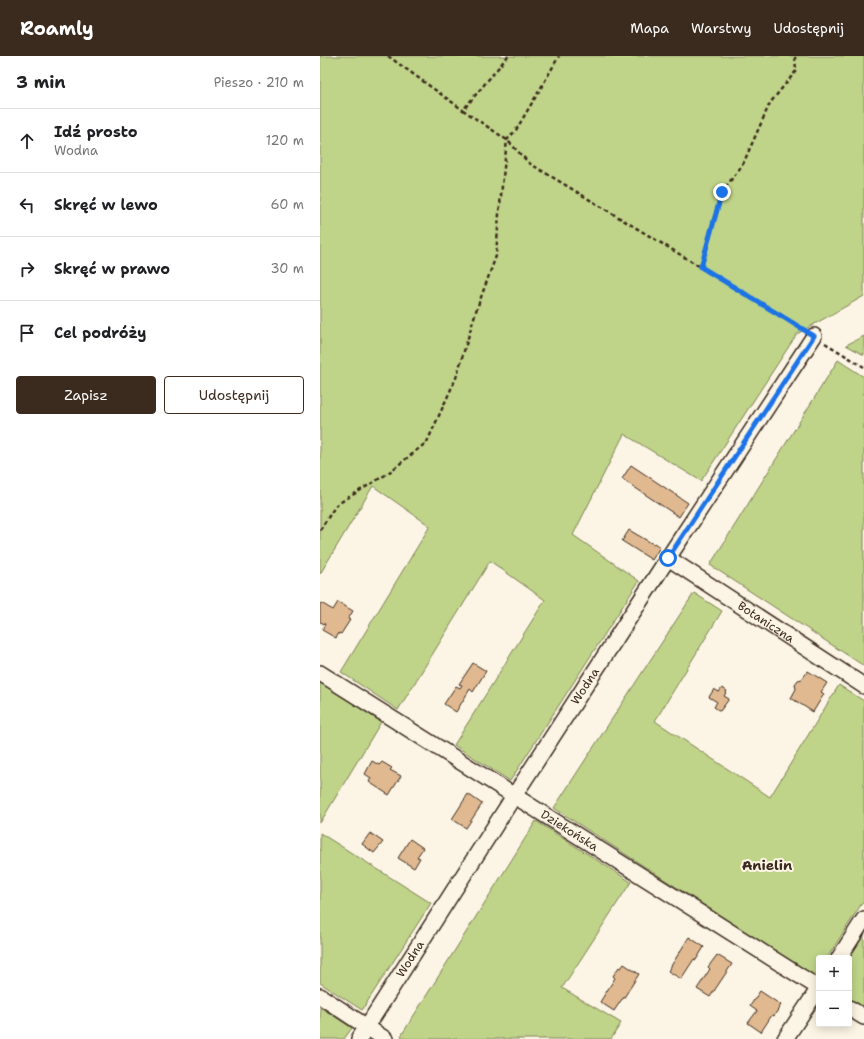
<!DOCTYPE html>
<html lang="pl">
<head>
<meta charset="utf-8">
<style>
  :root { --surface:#fff; --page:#f6f6f6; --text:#202124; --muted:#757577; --line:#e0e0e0; --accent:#3b2a1e }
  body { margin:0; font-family:"Shantell Sans",sans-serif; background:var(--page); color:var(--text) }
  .controls { position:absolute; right:12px; bottom:12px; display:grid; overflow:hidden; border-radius:4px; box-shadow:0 2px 10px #0003 }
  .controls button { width:36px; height:36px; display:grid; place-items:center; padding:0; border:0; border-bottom:1px solid var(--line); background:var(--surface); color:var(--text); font:20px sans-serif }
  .stop { position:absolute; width:12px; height:12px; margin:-9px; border:3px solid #1a73e8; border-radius:50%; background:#fff }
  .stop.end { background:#1a73e8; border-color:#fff; box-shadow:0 1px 4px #0008 }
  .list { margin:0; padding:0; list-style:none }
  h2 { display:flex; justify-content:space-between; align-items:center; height:52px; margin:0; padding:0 16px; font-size:17px }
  h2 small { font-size:13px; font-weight:400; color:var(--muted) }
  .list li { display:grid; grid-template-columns:26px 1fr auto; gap:12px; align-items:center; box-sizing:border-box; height:64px; padding:0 16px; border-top:1px solid var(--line) }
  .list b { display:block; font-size:15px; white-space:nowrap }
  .list p { margin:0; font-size:13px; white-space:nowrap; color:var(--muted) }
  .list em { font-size:13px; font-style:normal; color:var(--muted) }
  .actions { display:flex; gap:8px; padding:12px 16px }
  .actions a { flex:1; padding:9px 0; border:1px solid var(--accent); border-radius:4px; text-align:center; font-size:14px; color:var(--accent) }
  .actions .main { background:var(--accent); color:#fff }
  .icon { flex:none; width:22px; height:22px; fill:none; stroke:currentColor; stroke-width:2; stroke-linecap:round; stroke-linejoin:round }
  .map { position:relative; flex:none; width:544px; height:983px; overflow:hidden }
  header { display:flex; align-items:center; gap:24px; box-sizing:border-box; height:56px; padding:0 20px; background:var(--accent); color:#fff }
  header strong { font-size:19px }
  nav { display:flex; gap:22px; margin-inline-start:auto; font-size:14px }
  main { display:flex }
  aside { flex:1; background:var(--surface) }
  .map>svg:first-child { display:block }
  .green { fill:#bfd489; stroke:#7d7f54 }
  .building { fill:#e0b991; stroke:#3b2a1e }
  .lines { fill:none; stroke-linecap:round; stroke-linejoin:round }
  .street-casing { stroke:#3b2a1e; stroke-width:18 }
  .path { stroke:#3b2a1e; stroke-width:2.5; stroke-dasharray:4 3; stroke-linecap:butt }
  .street { stroke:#fcf5e5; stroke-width:15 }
  .route { stroke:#1a73e8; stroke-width:5 }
  .labels { text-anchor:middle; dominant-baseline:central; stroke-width:4; stroke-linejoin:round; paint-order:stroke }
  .street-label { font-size:12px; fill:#3b2a1e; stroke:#fcf5e5 }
  .quarter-label { font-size:14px; font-weight:bold; fill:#3b2a1e; stroke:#fcf5e5 }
</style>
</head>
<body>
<header>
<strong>Roamly</strong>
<nav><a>Mapa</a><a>Warstwy</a><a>Udostępnij</a></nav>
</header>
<main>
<aside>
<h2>3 min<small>Pieszo · 210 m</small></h2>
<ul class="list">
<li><svg class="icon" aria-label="ahead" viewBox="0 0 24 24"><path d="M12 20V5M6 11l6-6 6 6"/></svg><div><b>Idź prosto</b><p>Wodna</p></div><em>120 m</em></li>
<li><svg class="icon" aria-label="left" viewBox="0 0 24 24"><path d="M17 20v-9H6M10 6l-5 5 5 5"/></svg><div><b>Skręć w lewo</b></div><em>60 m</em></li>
<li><svg class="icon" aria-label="right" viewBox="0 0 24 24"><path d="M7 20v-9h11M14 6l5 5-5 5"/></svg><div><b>Skręć w prawo</b></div><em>30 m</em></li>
<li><svg class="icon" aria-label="arrive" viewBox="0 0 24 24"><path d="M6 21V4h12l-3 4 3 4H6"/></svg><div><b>Cel podróży</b></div></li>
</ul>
<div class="actions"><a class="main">Zapisz</a><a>Udostępnij</a></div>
</aside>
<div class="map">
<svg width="544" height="983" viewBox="0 0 544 983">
  <rect width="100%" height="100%" fill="#fcf5e5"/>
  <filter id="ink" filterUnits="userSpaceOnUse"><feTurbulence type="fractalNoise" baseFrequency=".025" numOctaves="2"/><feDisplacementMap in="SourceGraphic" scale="8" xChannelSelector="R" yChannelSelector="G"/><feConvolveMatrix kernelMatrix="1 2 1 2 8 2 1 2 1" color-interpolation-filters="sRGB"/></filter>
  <g filter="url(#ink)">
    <path class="green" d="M0,0h544v240l-67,38 -96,147 -77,-47 -51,101 66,46 -129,200 -56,-36 91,-145 -55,-39 -92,149 -57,-38 89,-146 -57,-40 -53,88z
      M544,280v19l-18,-10z
      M518,304l26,17v289l-154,-101z
      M374,537l28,18 -67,110 115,76 69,-112 25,16v199l-37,58h-8v12l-4,7 -261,-169z
      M0,626l61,40 -61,101z
      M216,765l95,61 -69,106 59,35 -10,16h-206l-4,-3z
      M0,777l111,70 -69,107 -42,-27z
      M544,879v73l-15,-10v-40z
      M0,951l32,21 -8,11h-24z"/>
    <path class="building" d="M311,409l57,38 -9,14 -57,-38z
      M309,474l24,14 1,-1 6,4 -8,13 -30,-19z
      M18,546l15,9 -5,8 2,1 -9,14 -2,-1 -3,5 -14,-8 3,-6 -5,-2v-18l1,-1 12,7z
      M153,607l13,8 -13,21 -3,-3 -14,23 -12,-8 12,-18 4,2 2,-3 -3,-1z
      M488,615l19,12 -6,9 3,2 -11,18 -22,-14 5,-9 -1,-5 3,-4 4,-1z
      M402,632l5,3 -3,5 5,3 -9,12 -6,-4 3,-5 -8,-5 5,-8 5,3z
      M52,705l7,4 3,-3 10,6 -2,2 11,6 -12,19 -20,-13 2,-4 -6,-4z
      M148,738l14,10 -16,24 -14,-9z
      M50,777l13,9 -9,11 -12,-9z
      M90,783l13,9 -6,9 3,1 -6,10 -16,-10z
      M369,881l15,10 -8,13 -2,-1 -13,20 -13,-8z
      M397,899l15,9 -22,33 -13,-8 13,-20 -2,-2z
      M304,908l15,10 -16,25h-1l-8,12 -14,-9 15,-24 -2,-2 6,-9 2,1z
      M440,935l21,14 -7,11 -2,-1 -11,17 -13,-9 9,-12 -7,-5z"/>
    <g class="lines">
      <g class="street-casing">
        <g id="street">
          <path id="s1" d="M348,502l196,128"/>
          <path id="s2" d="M0,617l499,315"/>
          <path d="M519,902l25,-39"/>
          <path d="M0,940l65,43"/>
          <path d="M529,952l15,9"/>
          <path id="s3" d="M39,983l155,-243 154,-238 146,-222"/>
          <path d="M465,983l34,-51"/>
        </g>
      </g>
      <path class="path" d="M68,0l75,54
        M188,0l-45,54 44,30 22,23 274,166
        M381,211l21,-75 21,-28 27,-61 26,-32 -1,-15
        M505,287l39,24
        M0,474l16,-25 51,-31 40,-32 29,-64 20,-67 20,-55 3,-42 8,-74 9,-10 26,-44 17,-30"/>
      <use href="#street" class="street"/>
    </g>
  </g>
  <g class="lines" filter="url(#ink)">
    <path class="route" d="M348,502l146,-222 -113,-69 21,-75"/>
  </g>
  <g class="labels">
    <g class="street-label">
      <text stroke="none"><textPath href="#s1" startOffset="117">Botaniczna</textPath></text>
      <text stroke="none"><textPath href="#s3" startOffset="419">Wodna</textPath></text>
      <text stroke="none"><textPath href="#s2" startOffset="295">Dziekońska</textPath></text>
      <text stroke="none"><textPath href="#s3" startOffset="95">Wodna</textPath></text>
    </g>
    <g class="quarter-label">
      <text x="447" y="809">Anielin</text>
    </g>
  </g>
</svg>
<div class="controls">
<button>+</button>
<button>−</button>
</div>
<div class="stop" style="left:348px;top:502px"></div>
<div class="stop end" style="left:402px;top:136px"></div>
</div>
</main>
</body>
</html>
